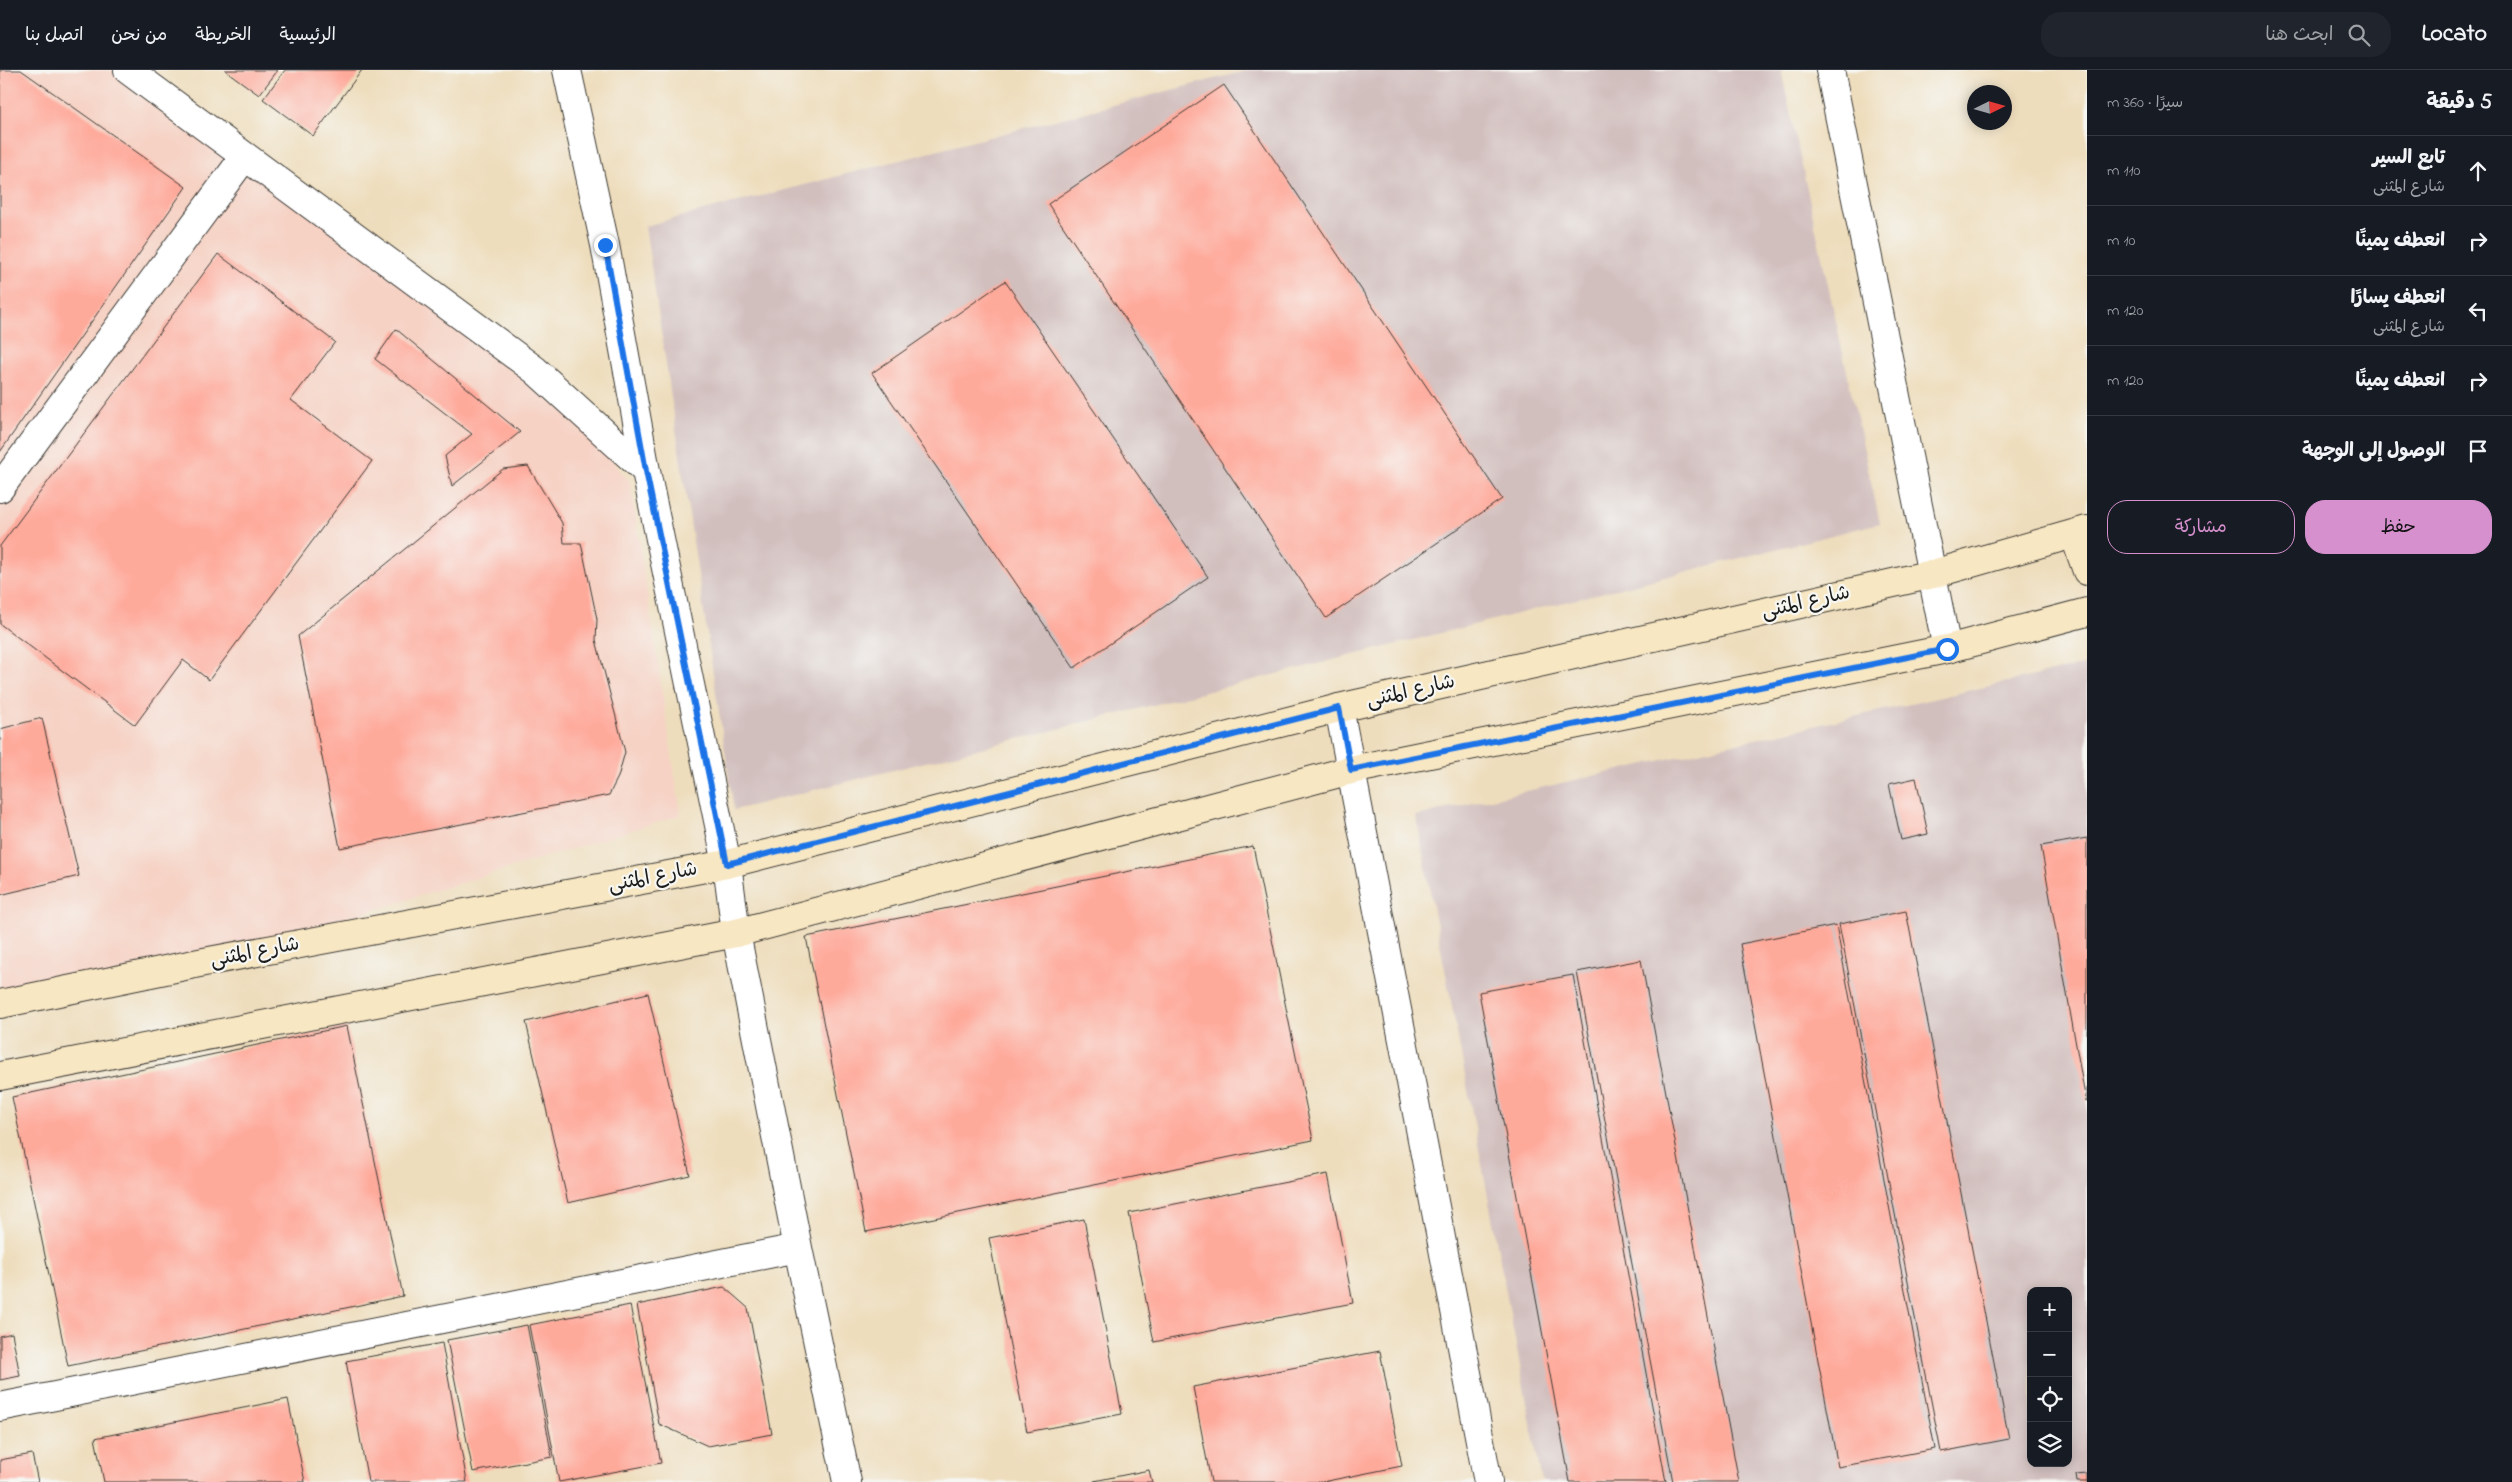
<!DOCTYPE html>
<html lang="ar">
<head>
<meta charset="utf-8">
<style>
  :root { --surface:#171b24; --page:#20242c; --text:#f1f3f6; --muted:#9ea1a6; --line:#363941; --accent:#d690ce }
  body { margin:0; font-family:"Indie Flower","Playpen Sans Arabic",sans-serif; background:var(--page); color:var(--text); direction:rtl }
  .controls { position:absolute; right:15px; bottom:15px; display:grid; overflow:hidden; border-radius:10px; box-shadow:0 2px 12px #0003 }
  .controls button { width:45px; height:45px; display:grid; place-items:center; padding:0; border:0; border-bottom:1px solid var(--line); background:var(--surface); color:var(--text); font:25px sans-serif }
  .compass { position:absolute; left:1967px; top:15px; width:45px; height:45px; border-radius:50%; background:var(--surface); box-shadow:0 2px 12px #0003; rotate:85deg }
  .stop { position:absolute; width:15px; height:15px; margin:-11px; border:4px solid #1a73e8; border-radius:50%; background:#fff }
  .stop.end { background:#1a73e8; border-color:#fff; box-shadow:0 1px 5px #0008 }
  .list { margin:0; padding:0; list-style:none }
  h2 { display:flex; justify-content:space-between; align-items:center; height:65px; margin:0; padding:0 20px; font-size:21px }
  h2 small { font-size:16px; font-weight:400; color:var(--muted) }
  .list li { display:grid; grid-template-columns:32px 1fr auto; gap:15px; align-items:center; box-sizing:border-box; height:70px; padding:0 20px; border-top:1px solid var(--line) }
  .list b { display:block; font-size:19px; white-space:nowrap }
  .list p { margin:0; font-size:16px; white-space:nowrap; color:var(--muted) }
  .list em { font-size:16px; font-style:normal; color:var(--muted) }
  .actions { display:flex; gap:10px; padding:15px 20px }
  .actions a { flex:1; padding:11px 0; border:1px solid var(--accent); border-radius:20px; text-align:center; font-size:18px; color:var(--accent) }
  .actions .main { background:var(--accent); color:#111 }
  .icon { flex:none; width:28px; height:28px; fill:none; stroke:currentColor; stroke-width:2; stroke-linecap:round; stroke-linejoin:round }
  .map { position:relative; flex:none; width:2087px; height:1412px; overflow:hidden; direction:ltr }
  header { display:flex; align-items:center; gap:30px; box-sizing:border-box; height:70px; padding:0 25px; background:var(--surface); border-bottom:1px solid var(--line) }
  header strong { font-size:24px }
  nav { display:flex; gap:28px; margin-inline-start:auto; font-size:18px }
  .search { width:350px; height:45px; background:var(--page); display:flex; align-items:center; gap:12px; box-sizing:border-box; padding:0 18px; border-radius:20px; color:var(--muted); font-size:19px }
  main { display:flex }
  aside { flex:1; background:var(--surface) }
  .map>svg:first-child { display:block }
  .built { fill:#f6d2c4 }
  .industrial { fill:#d1bfbe; fill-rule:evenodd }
  .building { fill:#feaa9b }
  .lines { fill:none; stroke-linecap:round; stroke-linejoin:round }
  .street-casing { stroke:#3c3934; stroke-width:30 }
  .secondary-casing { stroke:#3c3934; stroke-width:30 }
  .street { stroke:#fff; stroke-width:28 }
  .secondary { stroke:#f8e7c3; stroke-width:28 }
  .route { stroke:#1a73e8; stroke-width:6 }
  .labels { text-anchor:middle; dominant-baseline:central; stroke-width:4.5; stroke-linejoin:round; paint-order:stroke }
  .street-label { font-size:20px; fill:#1c1c1c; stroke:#f6f6f2 }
</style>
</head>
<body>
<header>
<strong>Locato</strong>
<div class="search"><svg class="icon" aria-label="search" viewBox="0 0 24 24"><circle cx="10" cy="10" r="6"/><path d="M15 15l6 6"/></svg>ابحث هنا</div>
<nav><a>الرئيسية</a><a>الخريطة</a><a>من نحن</a><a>اتصل بنا</a></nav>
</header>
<main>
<aside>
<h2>5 دقيقة<small>سيرًا · 360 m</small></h2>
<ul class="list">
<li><svg class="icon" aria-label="ahead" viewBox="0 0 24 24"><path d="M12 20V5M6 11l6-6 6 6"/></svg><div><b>تابع السير</b><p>شارع المثنى</p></div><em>110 m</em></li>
<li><svg class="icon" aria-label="right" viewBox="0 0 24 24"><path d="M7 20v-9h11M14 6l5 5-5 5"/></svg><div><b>انعطف يمينًا</b></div><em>10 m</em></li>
<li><svg class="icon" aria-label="left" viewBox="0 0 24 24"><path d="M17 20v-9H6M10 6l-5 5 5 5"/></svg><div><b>انعطف يسارًا</b><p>شارع المثنى</p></div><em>120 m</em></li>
<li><svg class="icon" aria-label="right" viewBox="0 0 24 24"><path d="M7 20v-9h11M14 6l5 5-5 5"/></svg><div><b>انعطف يمينًا</b></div><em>120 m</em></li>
<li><svg class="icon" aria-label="arrive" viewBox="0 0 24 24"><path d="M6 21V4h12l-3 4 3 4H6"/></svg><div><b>الوصول إلى الوجهة</b></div></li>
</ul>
<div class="actions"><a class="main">حفظ</a><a>مشاركة</a></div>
</aside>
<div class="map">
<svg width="2087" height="1412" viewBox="0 0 2087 1412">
  <rect width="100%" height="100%" fill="#f6f6f2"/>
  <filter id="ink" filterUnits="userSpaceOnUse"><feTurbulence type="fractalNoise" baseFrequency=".02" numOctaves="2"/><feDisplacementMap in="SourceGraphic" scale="10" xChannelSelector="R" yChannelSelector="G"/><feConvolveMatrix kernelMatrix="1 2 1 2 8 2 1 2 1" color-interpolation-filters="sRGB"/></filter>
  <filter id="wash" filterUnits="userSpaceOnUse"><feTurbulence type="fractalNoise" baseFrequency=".0096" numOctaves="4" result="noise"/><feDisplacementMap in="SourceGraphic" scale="20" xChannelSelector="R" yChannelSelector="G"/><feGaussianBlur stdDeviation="1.12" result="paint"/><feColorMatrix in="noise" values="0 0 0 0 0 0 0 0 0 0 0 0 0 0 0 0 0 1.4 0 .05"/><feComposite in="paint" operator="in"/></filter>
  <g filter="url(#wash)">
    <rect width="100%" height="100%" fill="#eeddbc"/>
    <path class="built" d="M0,0h128l407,300 95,112 51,333 -477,147 -204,42z"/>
    <path class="industrial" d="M1249,0h532l99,453 -1146,287 -89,-584z
      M2087,594v818h-545l-126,-666zM2031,1221h37v172h-37z"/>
    <g id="blocks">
      <path class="building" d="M0,0h21l165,117 -186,265z
        M225,0h53l-19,25z
        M285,0h77l-49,66 -50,-37z
        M1224,15l278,414 -176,119 -278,-414z
        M218,184l117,88 -44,58 81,61 -163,219 -26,-20 -48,65 -135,-101v-78z
        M1005,211l203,296 -134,91 -202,-295z
        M396,259l124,103 -68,54 -7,-30 27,-22 -97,-75z
        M528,396l34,57 2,20h17l16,76 -1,21 29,112 -7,25 -9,18 -269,53 -42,-212 205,-167z
        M42,648l37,158 -79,19v-166z
        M1916,708l12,56 -27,6 -12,-56z
        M2087,768v264h-1l-45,-256z
        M1253,776l60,294 -447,92 -60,-295z
        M1906,841l103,528 -68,13 -102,-528z
        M1836,855l99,524 -97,18 -98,-523z
        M1641,890l98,522h-66l-96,-510z
        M1573,905l93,507h-96l-91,-490z
        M648,923l42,182 -122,28 -42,-181z
        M347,956l56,270 -335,70 -56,-269z
        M1328,1104l25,129 -199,39 -25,-129z
        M1084,1149l38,195 -95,18 -38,-194z
        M724,1217l24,21 24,126 -64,12 -49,-22 -22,-119z
        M630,1235l31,158 -102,19 -30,-157z
        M527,1255l25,132 -79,15 -26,-132z
        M12,1263l8,43 -20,4v-44z
        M442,1273l25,139h-99l-22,-121z
        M1380,1281l22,115 -80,16h-111l-18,-95z
        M288,1329l17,83h-201l-9,-44z
        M32,1384l6,28h-38v-22z
        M1149,1400l3,12h-58v-1z
        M2087,1404v8h-10l-1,-7z"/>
    </g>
  </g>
  <g filter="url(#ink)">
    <use href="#blocks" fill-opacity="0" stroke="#3c3934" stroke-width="1"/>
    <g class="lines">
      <g class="street-casing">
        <path id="street" d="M128,0l407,300 111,101
          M567,0l38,175 41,226 81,393 9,69 62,315 49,234
          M1830,0l117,579
          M0,418l245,-332
          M1339,638l149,774
          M0,1337l798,-159"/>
      </g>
      <g class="secondary-casing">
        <path id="secondary" d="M2074,464l13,37
          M0,934l204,-42 523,-98 612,-156 594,-134 154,-44
          M0,1006l736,-143 615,-163 596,-121 140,-37"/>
      </g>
      <use href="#street" class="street"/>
      <use href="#secondary" class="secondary"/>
    </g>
  </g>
  <g class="lines" filter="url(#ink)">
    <path class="route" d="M605,175l41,226 81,393 612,-156 12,62 596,-121"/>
  </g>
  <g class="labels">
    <g class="street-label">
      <text transform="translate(1806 533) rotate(-13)">شارع المثنى</text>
      <text transform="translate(1411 622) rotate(-13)">شارع المثنى</text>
      <text transform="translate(653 808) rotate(-11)">شارع المثنى</text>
      <text transform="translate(255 883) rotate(-11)">شارع المثنى</text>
    </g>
  </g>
</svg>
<div class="controls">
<button>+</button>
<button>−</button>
<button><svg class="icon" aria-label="locate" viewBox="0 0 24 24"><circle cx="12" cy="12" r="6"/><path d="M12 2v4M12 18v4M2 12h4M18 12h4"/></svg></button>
<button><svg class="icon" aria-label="layers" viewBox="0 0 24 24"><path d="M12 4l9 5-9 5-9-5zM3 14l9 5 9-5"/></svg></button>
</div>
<svg class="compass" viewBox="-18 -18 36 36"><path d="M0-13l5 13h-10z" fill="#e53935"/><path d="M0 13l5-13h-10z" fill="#9ea1a6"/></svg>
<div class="stop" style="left:1947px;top:579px"></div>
<div class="stop end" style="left:605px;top:175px"></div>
</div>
</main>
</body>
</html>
